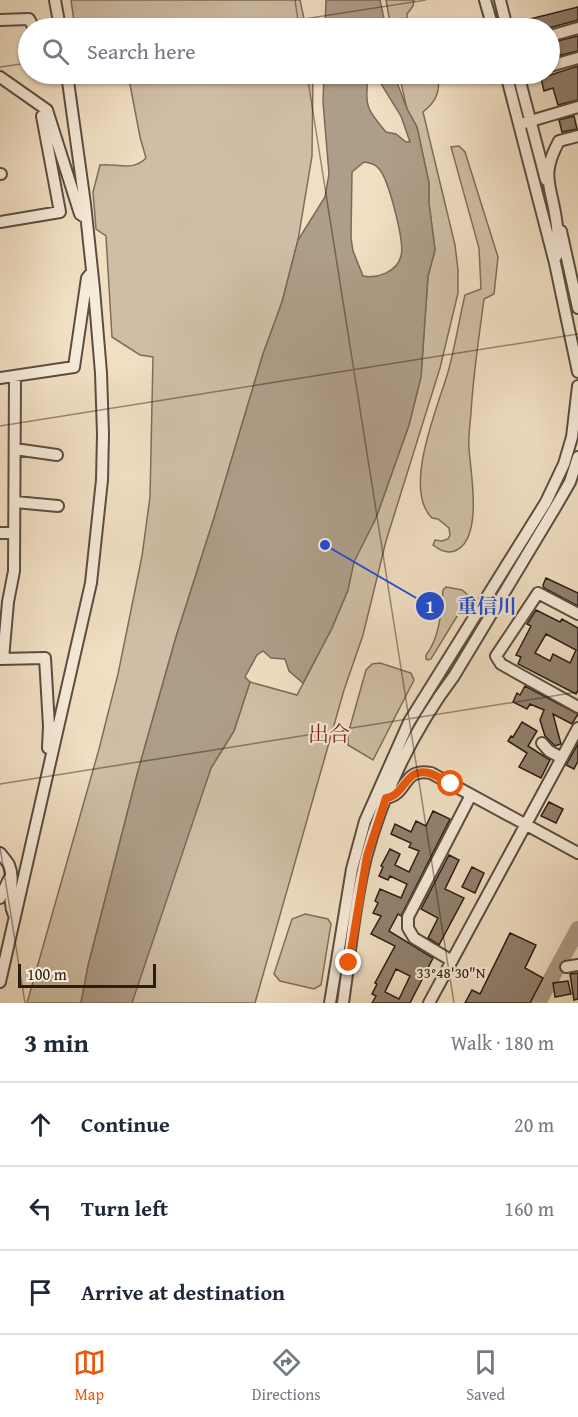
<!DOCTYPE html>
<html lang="en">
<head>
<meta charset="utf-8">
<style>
  :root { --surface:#fff; --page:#f2f2f3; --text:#1f2937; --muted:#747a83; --line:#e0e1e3; --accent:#ea580c }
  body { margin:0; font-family:"Gentium Book Plus","Noto Serif JP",serif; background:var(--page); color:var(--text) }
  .scale { position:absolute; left:18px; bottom:15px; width:138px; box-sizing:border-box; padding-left:6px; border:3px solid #2b1c14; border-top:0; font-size:16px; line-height:21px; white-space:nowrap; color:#2b1c14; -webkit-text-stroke:4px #f6ead8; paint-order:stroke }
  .stop { position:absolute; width:18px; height:18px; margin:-14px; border:4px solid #ea580c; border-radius:50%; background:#fff }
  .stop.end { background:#ea580c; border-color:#fff; box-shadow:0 2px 6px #0008 }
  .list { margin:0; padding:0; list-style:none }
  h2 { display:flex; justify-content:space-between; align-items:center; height:78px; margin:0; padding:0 24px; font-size:26px }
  h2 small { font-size:20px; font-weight:400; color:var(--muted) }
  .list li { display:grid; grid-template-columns:39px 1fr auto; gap:18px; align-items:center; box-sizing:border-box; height:84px; padding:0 24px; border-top:2px solid var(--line) }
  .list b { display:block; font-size:22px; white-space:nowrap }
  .list em { font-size:20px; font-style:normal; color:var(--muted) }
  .icon { flex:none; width:33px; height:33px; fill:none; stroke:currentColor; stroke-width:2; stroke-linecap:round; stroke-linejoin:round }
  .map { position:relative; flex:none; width:578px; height:1003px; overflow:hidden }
  .search { position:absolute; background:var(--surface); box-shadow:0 2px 4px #0004; left:18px; right:18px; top:18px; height:66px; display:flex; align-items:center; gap:15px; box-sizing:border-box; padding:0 21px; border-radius:33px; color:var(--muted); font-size:22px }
  .sheet { height:330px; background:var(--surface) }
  nav { display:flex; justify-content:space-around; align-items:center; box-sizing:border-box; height:84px; border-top:2px solid var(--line); background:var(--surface); font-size:16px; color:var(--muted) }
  nav a { display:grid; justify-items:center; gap:3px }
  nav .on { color:var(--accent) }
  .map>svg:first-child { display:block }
  .green { fill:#cfbea5; stroke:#7d6d5c; stroke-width:1.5 }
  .water { fill:#ae9d88; stroke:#7a695a; stroke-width:1.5; fill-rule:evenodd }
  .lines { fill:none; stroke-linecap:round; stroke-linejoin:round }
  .river { stroke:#ae9d88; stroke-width:16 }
  .building { fill:#92816f; stroke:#2b1c14; stroke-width:1.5; fill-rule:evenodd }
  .street-casing { stroke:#5c4d40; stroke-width:14 }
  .street { stroke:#f6ead8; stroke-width:10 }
  .route { stroke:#ea580c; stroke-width:8 }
  .ticks { fill:none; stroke:#2b1c14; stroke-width:1.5; stroke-opacity:0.45 }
  .labels { text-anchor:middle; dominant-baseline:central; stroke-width:4.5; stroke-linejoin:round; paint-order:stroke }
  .quarter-label { font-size:21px; fill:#7a1f14; stroke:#f6ead8 }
  .ticks-label { font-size:15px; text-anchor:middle; fill:#2b1c14; stroke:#f6ead8; stroke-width:4.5; stroke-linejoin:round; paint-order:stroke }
  .leader { fill:none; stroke:#1d4ed8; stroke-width:2 }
  .callout-dot { fill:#1d4ed8; stroke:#f6ead8; stroke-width:2 }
  .mark-label { font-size:18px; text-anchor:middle; font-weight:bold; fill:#fff }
  .callout-label { font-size:20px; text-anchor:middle; font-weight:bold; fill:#1d4ed8; stroke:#f6ead8; stroke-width:4.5; stroke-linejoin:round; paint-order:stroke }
</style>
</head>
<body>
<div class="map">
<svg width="578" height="1003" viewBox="0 0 578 1003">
  <rect width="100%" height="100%" fill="#f1dfc3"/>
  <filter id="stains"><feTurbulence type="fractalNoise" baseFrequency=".00333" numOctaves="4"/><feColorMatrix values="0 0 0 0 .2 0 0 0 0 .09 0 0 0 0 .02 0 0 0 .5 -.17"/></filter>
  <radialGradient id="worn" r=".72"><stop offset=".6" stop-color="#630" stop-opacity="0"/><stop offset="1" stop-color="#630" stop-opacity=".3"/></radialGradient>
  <path class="green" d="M71,0h229l6,28h-231z
    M386,0h28l-1,6 -6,8v7l14,7h-30z
    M128,74h185l-1,82 -14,84 -16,62 -19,52 -49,164 -38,119 -38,134 -50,195 -7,37h-54l72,-254 19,-75 24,-118 8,-59 3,-140 -13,-2 -28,-18 -6,-101 -10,-7 -3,-37 7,-27c16,-2 33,7 46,-7l-6,-21z
    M399,74h40c0,18 -1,26 -16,38l32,133 3,25v23l-18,75 -54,173 -23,94 -19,55 -89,313h-125l10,-34 71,-201 23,-37 16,-49 47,13 35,-67 16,-38 5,-28 23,-44 33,-93 12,-48 7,-101 7,-26 -6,-47v-20l-12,-56 -10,-18z
    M459,146l6,6 33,105 -4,37 -10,5c-5,38 -11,76 -13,114 -1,12 -3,24 -2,36 2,25 11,74 -5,95 -10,12 -21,9 -31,1l2,-5 7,1 6,-2 2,-4 -1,-7 -11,-9 -6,-1c-30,-29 6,-111 16,-146 7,-25 11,-52 17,-77l16,-6 -2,-41 -28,-101z
    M446,587l16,3 5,4v6l-36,59 -3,1 -2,-1v-4c14,-18 15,-43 17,-65z
    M380,663l31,10 3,7 -41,80 -25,-15v-11l18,-64 6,-6z
    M305,914l23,5 3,5 -10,61 -7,4 -34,-8 -6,-7 18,-55z"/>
  <path class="water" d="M326,0h54l6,28h-61z
    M324,74h44c-2,32 -4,32 18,58l10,2 10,8h4l-9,-26 -26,-42h19l13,35 10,18 12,56v20l6,47 -7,26 -7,101 -12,48 -33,93 -22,44 -6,28 -16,38 -29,55 -14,-12 -4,-12 -14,-1 -8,-7 -6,4 -12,22 5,5 -16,49 -23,37 -79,235h-51l7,-37 50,-195 38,-134 38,-119 49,-164 19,-52 16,-62 27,-43 4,-23 -6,-72zM364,162c6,1 12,2 16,8 9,12 25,72 21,86 -4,16 -24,23 -38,20l-10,-25 -2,-13 1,-66z"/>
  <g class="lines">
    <path class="river" d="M538,1003l40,-74"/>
  </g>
  <path class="building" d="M578,7v13l-29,8h-25l-2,-7z
    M578,36v15l-29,7v-15z
    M578,66v34l-20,5 -5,-17 -9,3 -3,-13z
    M574,116l3,13 -15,3 -3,-12z
    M546,578l32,15v13l-34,-18 -1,-3z
    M536,610l24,12 2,-3 16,9v62l-2,4 -58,-30 3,-7 -5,-2 15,-29 -4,-2zM546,634l30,16 -6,13 -17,-9 -3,7 -15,-8z
    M525,686l53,28 -6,10 -19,-10 8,30 -6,2 -10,-10 -5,-16 4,-10 -14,-6 -3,5 -14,-7 4,-9 3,2z
    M522,722l15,9 -9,15 22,14 -9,18 -22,-11 8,-14 -19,-12 3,-5 2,1z
    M578,744v17l-4,8 -8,-4z
    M549,802l14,7 -7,14 -15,-7z
    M433,811l17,8 -49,97 -3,-2 -9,17 44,27 -23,45h-38l4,-7 -4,-2 5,-10 -2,-1 20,-37 -24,-12 10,-18 -8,-3 5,-10 -3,-2 5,-12 21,9 6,-14 -17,-8 -2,4 -9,-4 4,-9 -2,-1 9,-17 10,5 -5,11 14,7 10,-21 -10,-4 2,-4 -20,-9 4,-10 16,8 5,-11 10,5zM396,969l14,7 -11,23 -14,-7z
    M449,855l10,5 -14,29 19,9 -25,47 -11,-7 10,-20 -17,-9z
    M472,867l12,6 -9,20 -13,-6z
    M510,933l26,12 -11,23 18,10 -13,25h-65l7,-13 8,4z
    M578,973v26l-4,1 -4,-26z
    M568,981l3,13 -16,3 -2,-14z"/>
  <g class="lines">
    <g class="street-casing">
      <path id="street" d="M55,0l5,28
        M485,0l8,28
        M500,0l7,28
        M0,20l29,-1 5,9
        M550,36l28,-8
        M550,66l28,-8
        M506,74l49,189 23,109
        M518,74l28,106
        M0,77l47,33 33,104 6,4
        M524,123l54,-16
        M0,174h1
        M0,222l60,-10 -18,-96
        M561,231l17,77
        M556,257l2,-5c0,-11 0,-22 -2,-33 -5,-35 -16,-43 3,-78l19,-5
        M0,378l74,-11 13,-89 5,-6
        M15,449l42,6
        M15,502l43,4
        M0,533h14
        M578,614l-40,-21 -42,63 5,8 77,43
        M0,659l45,-1 4,68 -1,22
        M3,659l5,-57 6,-31 1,-195
        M542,743l7,8 13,7
        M386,798c22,-3 16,-31 45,-25l147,80
        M0,853c3,4 7,8 9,12 7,17 -3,34 5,50
        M0,898l9,-19
        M452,961l-38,-23 -6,-10v-11l63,-122
        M566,967l12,-2
        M0,982l91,-399 11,-103 1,-46 -2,-61 -7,-84 -9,-85 -18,-130
        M330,1003l22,-134 13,-48 44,-99 137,-220 18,-38 8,-27 6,-51
        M343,1003c7,-48 11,-98 23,-146 17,-64 48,-128 88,-181l101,-168 15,-26 8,-25
        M429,1003l149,-275"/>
    </g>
    <use href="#street" class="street"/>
  </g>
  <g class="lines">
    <path class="route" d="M349,963l18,-107 19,-58c19,-2 19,-31 43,-25 8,2 15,8 22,11"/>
  </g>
  <path class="ticks" d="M295,0l4,28M246,28l180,-28M0,67l28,-4M307,74l147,929M0,426l578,-92M0,784l578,-92M0,847l25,156"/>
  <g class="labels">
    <g class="quarter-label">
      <text x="329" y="733">出合</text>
    </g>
  </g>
  <g class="ticks-label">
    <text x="451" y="978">33°48'30"N</text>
  </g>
  <path class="leader" d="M325 545L430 606"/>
  <g class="callout-dot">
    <circle cx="325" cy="545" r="6"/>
    <circle cx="430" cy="606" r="15"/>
  </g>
  <g class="mark-label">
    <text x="430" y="613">1</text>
  </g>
  <g class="callout-label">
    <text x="487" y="613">重信川</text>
  </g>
  <rect width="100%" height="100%" filter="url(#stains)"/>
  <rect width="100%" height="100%" fill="url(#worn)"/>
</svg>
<div class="scale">100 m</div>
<div class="stop" style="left:451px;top:784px"></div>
<div class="stop end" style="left:349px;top:963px"></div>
<div class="search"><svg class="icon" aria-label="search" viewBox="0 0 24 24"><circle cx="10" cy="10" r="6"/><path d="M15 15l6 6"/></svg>Search here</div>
</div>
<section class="sheet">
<h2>3 min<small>Walk · 180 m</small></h2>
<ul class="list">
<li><svg class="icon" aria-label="ahead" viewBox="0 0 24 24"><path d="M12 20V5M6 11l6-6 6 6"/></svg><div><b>Continue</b></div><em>20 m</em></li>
<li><svg class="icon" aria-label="left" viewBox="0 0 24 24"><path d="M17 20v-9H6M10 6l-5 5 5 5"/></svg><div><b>Turn left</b></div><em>160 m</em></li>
<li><svg class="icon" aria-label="arrive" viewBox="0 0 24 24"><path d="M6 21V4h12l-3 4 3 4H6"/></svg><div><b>Arrive at destination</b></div></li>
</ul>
</section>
<nav>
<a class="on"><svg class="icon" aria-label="map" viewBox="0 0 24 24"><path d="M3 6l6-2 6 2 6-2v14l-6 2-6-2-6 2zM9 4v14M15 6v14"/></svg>Map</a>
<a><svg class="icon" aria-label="directions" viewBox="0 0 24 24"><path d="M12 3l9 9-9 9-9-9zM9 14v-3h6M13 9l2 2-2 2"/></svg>Directions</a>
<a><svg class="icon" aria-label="saved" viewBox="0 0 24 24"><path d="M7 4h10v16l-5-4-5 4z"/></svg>Saved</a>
</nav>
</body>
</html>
